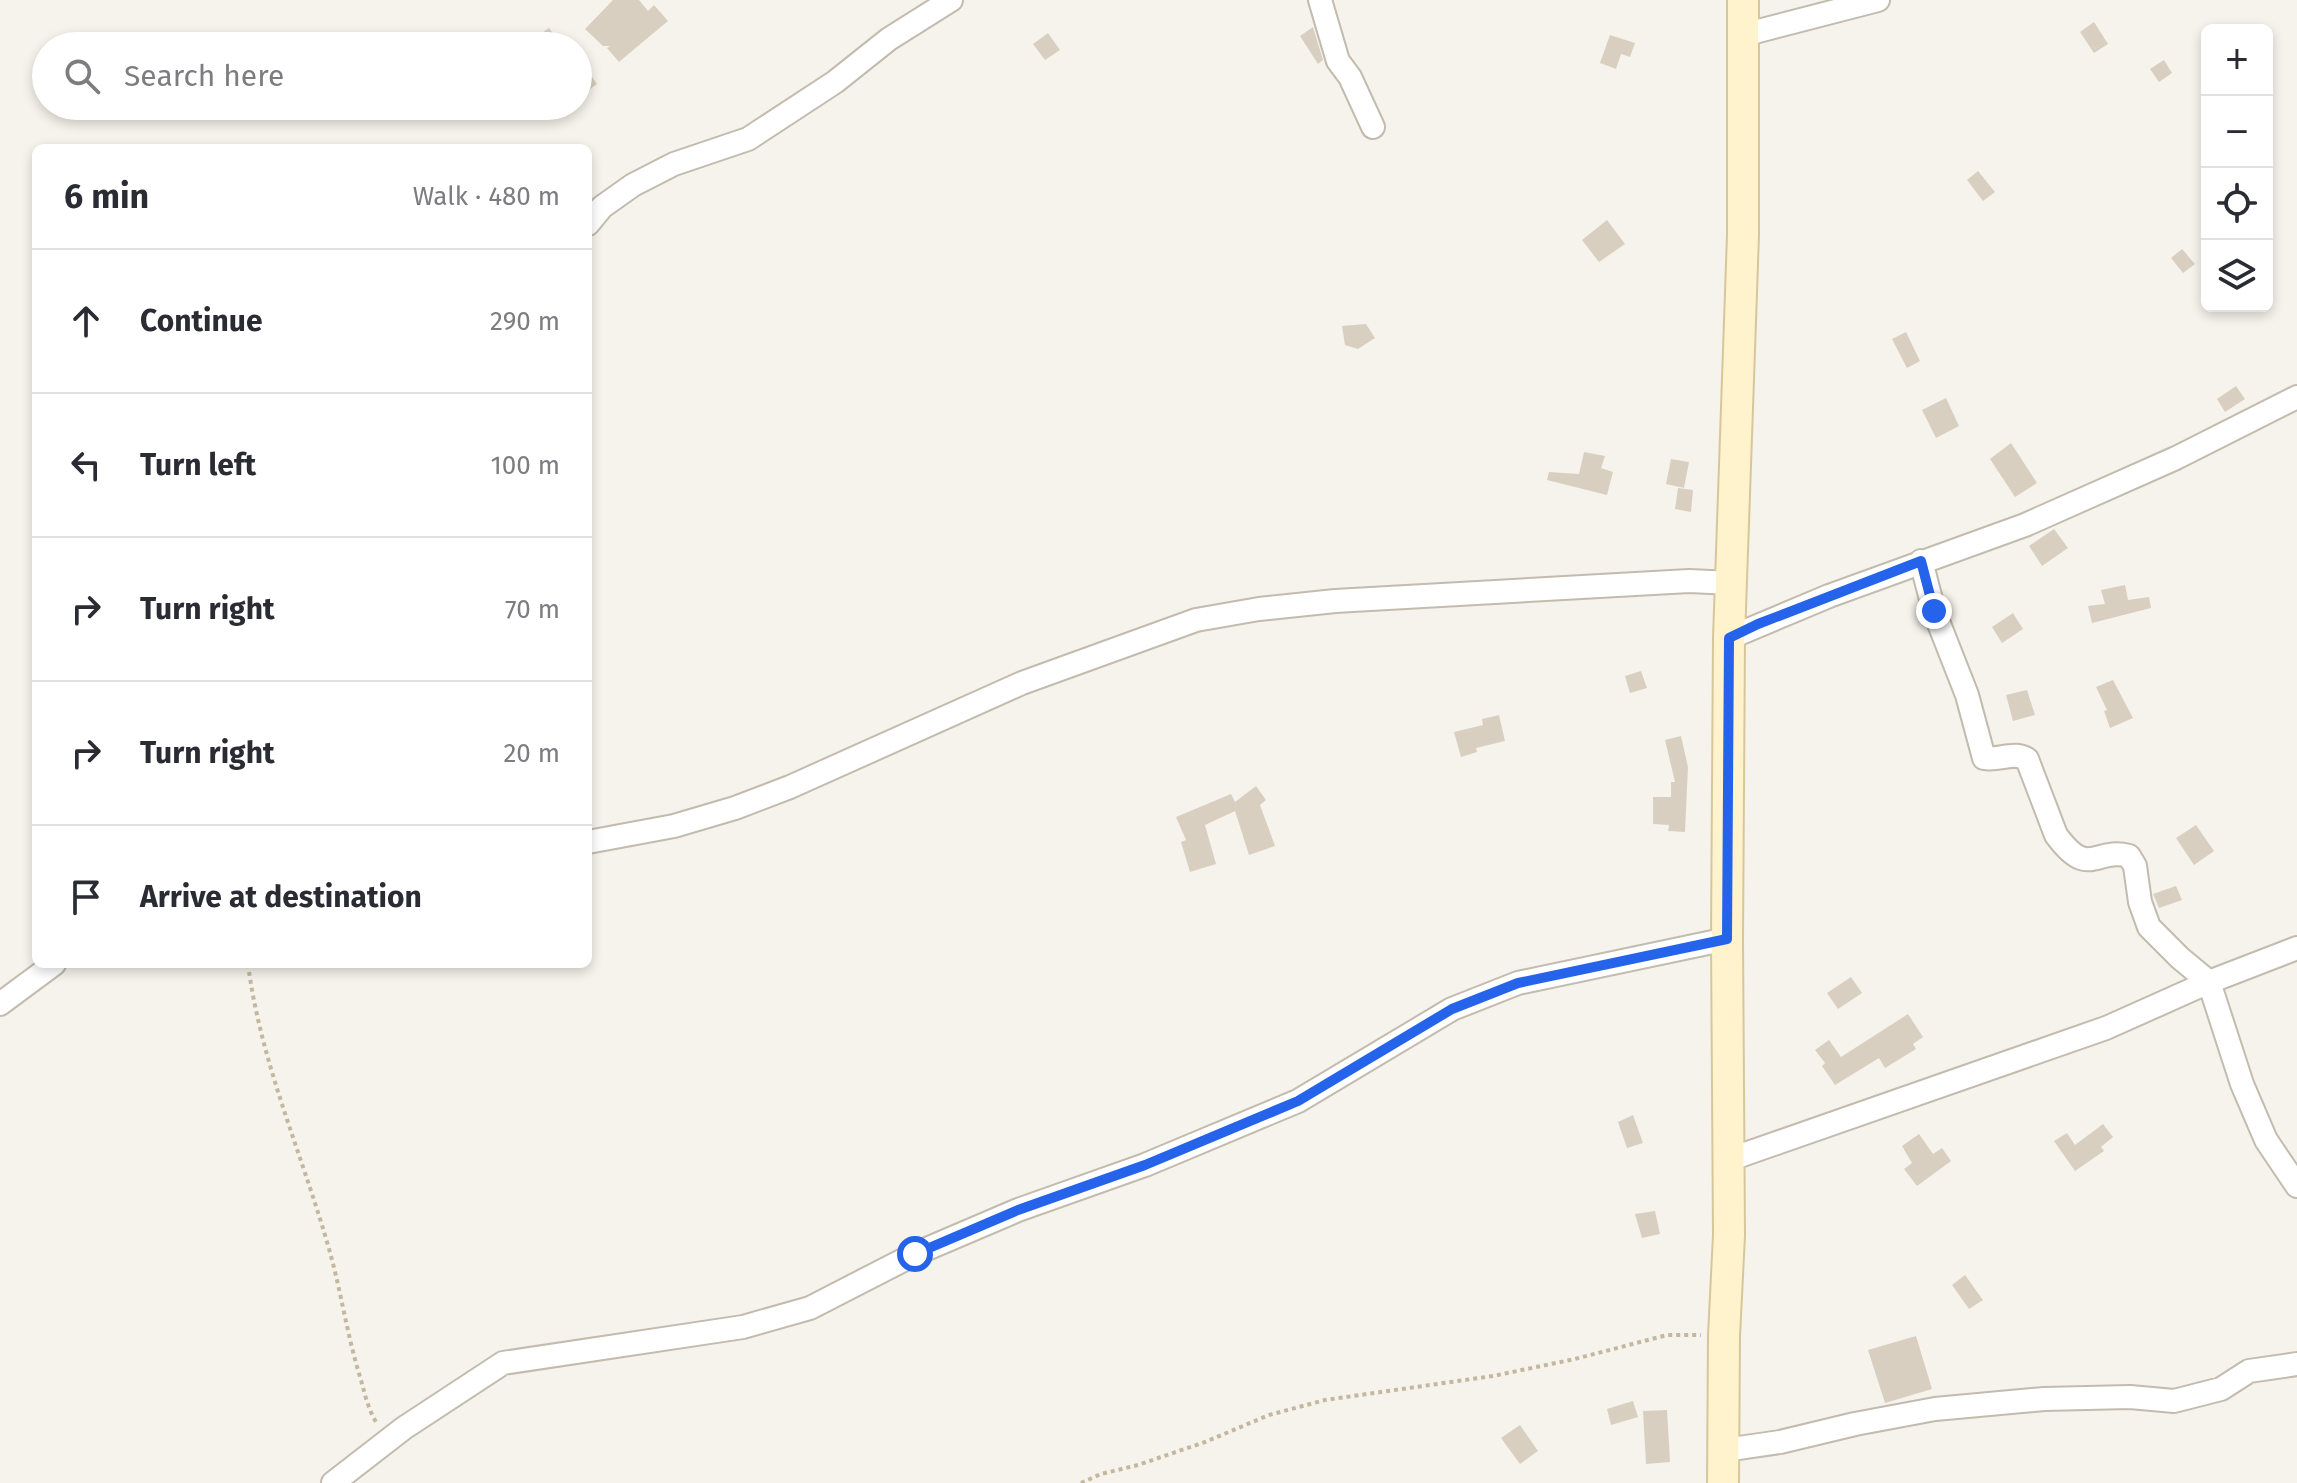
<!DOCTYPE html>
<html lang="en">
<head>
<meta charset="utf-8">
<style>
  :root { --surface:#fff; --page:#f7f7f7; --text:#2b2b33; --muted:#7c7c81; --line:#e1e1e2 }
  body { margin:0; font-family:"Fira Sans",sans-serif; background:var(--page); color:var(--text) }
  .controls { position:absolute; right:24px; top:24px; display:grid; overflow:hidden; border-radius:12px; box-shadow:0 4px 12px #0003 }
  .controls button { width:72px; height:72px; display:grid; place-items:center; padding:0; border:0; border-bottom:2px solid var(--line); background:var(--surface); color:var(--text); font:40px sans-serif }
  .stop { position:absolute; width:24px; height:24px; margin:-18px; border:6px solid #2563eb; border-radius:50%; background:#fff }
  .stop.end { background:#2563eb; border-color:#fff; box-shadow:0 2px 8px #0008 }
  .list { margin:0; padding:0; list-style:none }
  h2 { display:flex; justify-content:space-between; align-items:center; height:104px; margin:0; padding:0 32px; font-size:34px }
  h2 small { font-size:26px; font-weight:400; color:var(--muted) }
  .list li { display:grid; grid-template-columns:52px 1fr auto; gap:24px; align-items:center; box-sizing:border-box; height:144px; padding:0 32px; border-top:2px solid var(--line) }
  .list b { display:block; font-size:30px; white-space:nowrap }
  .list em { font-size:26px; font-style:normal; color:var(--muted) }
  .icon { flex:none; width:44px; height:44px; fill:none; stroke:currentColor; stroke-width:2; stroke-linecap:round; stroke-linejoin:round }
  .map { position:relative; flex:none; width:2297px; height:1483px; overflow:hidden }
  .search { position:absolute; background:var(--surface); box-shadow:0 4px 12px #0003; left:32px; top:32px; width:560px; height:88px; display:flex; align-items:center; gap:20px; box-sizing:border-box; padding:0 28px; border-radius:44px; color:var(--muted); font-size:30px }
  .panel { position:absolute; background:var(--surface); box-shadow:0 4px 12px #0003; left:32px; top:144px; width:560px; height:824px; border-radius:12px }
  .map>svg:first-child { display:block }
  .building { fill:#d8cfc1 }
  .lines { fill:none; stroke-linecap:round; stroke-linejoin:round }
  .minor-casing { stroke:#c2bbae; stroke-width:26 }
  .secondary-casing { stroke:#d6c79b; stroke-width:34 }
  .path { stroke:#c4b79f; stroke-width:4; stroke-dasharray:4 4; stroke-linecap:butt }
  .minor { stroke:#fff; stroke-width:22 }
  .secondary { stroke:#fff3cd; stroke-width:30 }
  .route { stroke:#2563eb; stroke-width:10 }
</style>
</head>
<body>
<div class="map">
<svg width="2297" height="1483" viewBox="0 0 2297 1483">
  <rect width="100%" height="100%" fill="#f6f3ec"/>
  <path class="building" d="M613,0h26l9,11 6,-6 14,16 -49,41 -12,-14 3,-2h-7l-18,-17z
    M2094,22l14,22 -14,9 -14,-21z
    M1313,27l10,33 -5,4 -18,-28z
    M549,28l13,18h-39z
    M1048,33l12,17 -15,10 -12,-16z
    M1610,35l25,8 -5,14 -9,-3 -5,15 -16,-6z
    M578,57l19,27 -19,14z
    M2164,60l8,13 -13,9 -9,-13z
    M1978,171l17,21 -12,9 -16,-21z
    M1607,220l18,24 -26,18 -17,-22z
    M2182,249l13,15 -12,9 -12,-15z
    M1366,324l9,14 -17,11 -13,-4 -3,-19z
    M1906,332l14,29 -13,7 -15,-29z
    M2236,386l9,13 -20,13 -8,-13z
    M1946,398l13,28 -23,12 -14,-28z
    M2011,443l26,40 -22,14 -25,-38z
    M1584,452l21,4 -4,12 12,4 -6,23 -60,-15 2,-8 30,2z
    M1671,459l18,3 -5,26 -18,-4z
    M1678,488l15,2 -2,22 -16,-3z
    M2054,529l14,19 -26,18 -13,-20z
    M2125,585l3,15 21,-3 2,11 -59,15 -4,-17 17,-2 -4,-14z
    M2013,613l10,16 -21,14 -10,-16z
    M1641,671l6,17 -17,5 -5,-17z
    M2113,680l20,38 -23,10 -6,-17 3,-1 -11,-23z
    M2027,690l8,25 -22,6 -7,-26z
    M1499,715l6,26 -29,7 1,4 -16,5 -7,-25 29,-7 -1,-6z
    M1681,736l7,31 -3,65 -17,-1 1,-6 -16,-1v-27h18v-15h4l-10,-42z
    M1256,786l10,14 -6,5 15,41 -26,9 -14,-44 -30,14 11,39 -26,8 -9,-30 5,-2 -10,-23 55,-23 4,8z
    M2196,825l18,26 -20,14 -18,-27z
    M2176,886l6,14 -23,8 -6,-14z
    M1851,977l11,16 -24,16 -11,-16z
    M1908,1014l15,23 -10,7 3,5 -31,19 -6,-10 -44,27 -13,-19 3,-3 -10,-13 14,-10 12,17z
    M1633,1115l10,28 -16,5 -9,-26z
    M2103,1124l10,13 -12,10 3,4 -29,20 -21,-30 13,-8 8,12z
    M1919,1134l14,20 9,-6 9,13 -34,25 -13,-17 8,-6 -10,-17z
    M1655,1211l5,23 -18,4 -7,-24z
    M1965,1275l18,25 -14,9 -17,-24z
    M1916,1336l16,53 -47,14 -17,-53z
    M1633,1401l5,16 -27,8 -4,-16z
    M1667,1410l3,52 -24,2 -3,-53z
    M1520,1425l18,26 -18,13 -19,-26z"/>
  <g class="lines">
    <g class="minor-casing">
      <path id="minor" d="M1320,0l18,61 12,16 23,50
        M1743,35l135,-35
        M588,224l14,-17 31,-22 41,-21 74,-25 87,-57 54,-43 62,-39
        M1921,561l13,50 33,84 17,63c15,3 29,-7 43,1l29,76c33,45 39,12 73,21l6,10 5,36 9,25 31,31 29,24 33,102 24,56 31,46
        M1729,638l100,-42 196,-71 151,-67 121,-61
        M588,842l86,-16 61,-18 55,-21 232,-104 174,-63 63,-11 76,-8 354,-20 43,2
        M0,1004l54,-40
        M1728,1160l378,-132 103,-46 88,-34
        M1725,1450l55,-8 75,-18 80,-15 109,-10 86,-2 44,4 47,-12 28,-18 48,-7
        M333,1483l71,-55 99,-65 240,-36 67,-19 105,-54 103,-44 127,-45 153,-64 154,-92 66,-26 209,-44"/>
    </g>
    <g class="secondary-casing">
      <path id="secondary" d="M1723,1483l1,-147 5,-101 -2,-296 2,-301 14,-403v-235"/>
    </g>
    <path class="path" d="M248,964c13,101 56,194 83,292 11,41 17,83 30,124 4,15 8,32 17,45
      M1081,1483l20,-9 37,-9 67,-23 64,-27 56,-15 168,-24 82,-17 92,-24h34"/>
    <use href="#minor" class="minor"/>
    <use href="#secondary" class="secondary"/>
  </g>
  <g class="lines">
    <path class="route" d="M915,1254l103,-44 127,-45 153,-64 154,-92 66,-26 209,-44 2,-301 29,-14 163,-63 13,50"/>
  </g>
</svg>
<div class="controls">
<button>+</button>
<button>−</button>
<button><svg class="icon" aria-label="locate" viewBox="0 0 24 24"><circle cx="12" cy="12" r="6"/><path d="M12 2v4M12 18v4M2 12h4M18 12h4"/></svg></button>
<button><svg class="icon" aria-label="layers" viewBox="0 0 24 24"><path d="M12 4l9 5-9 5-9-5zM3 14l9 5 9-5"/></svg></button>
</div>
<div class="stop" style="left:915px;top:1254px"></div>
<div class="stop end" style="left:1934px;top:611px"></div>
<div class="search"><svg class="icon" aria-label="search" viewBox="0 0 24 24"><circle cx="10" cy="10" r="6"/><path d="M15 15l6 6"/></svg>Search here</div>
<section class="panel">
<h2>6 min<small>Walk · 480 m</small></h2>
<ul class="list">
<li><svg class="icon" aria-label="ahead" viewBox="0 0 24 24"><path d="M12 20V5M6 11l6-6 6 6"/></svg><div><b>Continue</b></div><em>290 m</em></li>
<li><svg class="icon" aria-label="left" viewBox="0 0 24 24"><path d="M17 20v-9H6M10 6l-5 5 5 5"/></svg><div><b>Turn left</b></div><em>100 m</em></li>
<li><svg class="icon" aria-label="right" viewBox="0 0 24 24"><path d="M7 20v-9h11M14 6l5 5-5 5"/></svg><div><b>Turn right</b></div><em>70 m</em></li>
<li><svg class="icon" aria-label="right" viewBox="0 0 24 24"><path d="M7 20v-9h11M14 6l5 5-5 5"/></svg><div><b>Turn right</b></div><em>20 m</em></li>
<li><svg class="icon" aria-label="arrive" viewBox="0 0 24 24"><path d="M6 21V4h12l-3 4 3 4H6"/></svg><div><b>Arrive at destination</b></div></li>
</ul>
</section>
</div>
</body>
</html>
